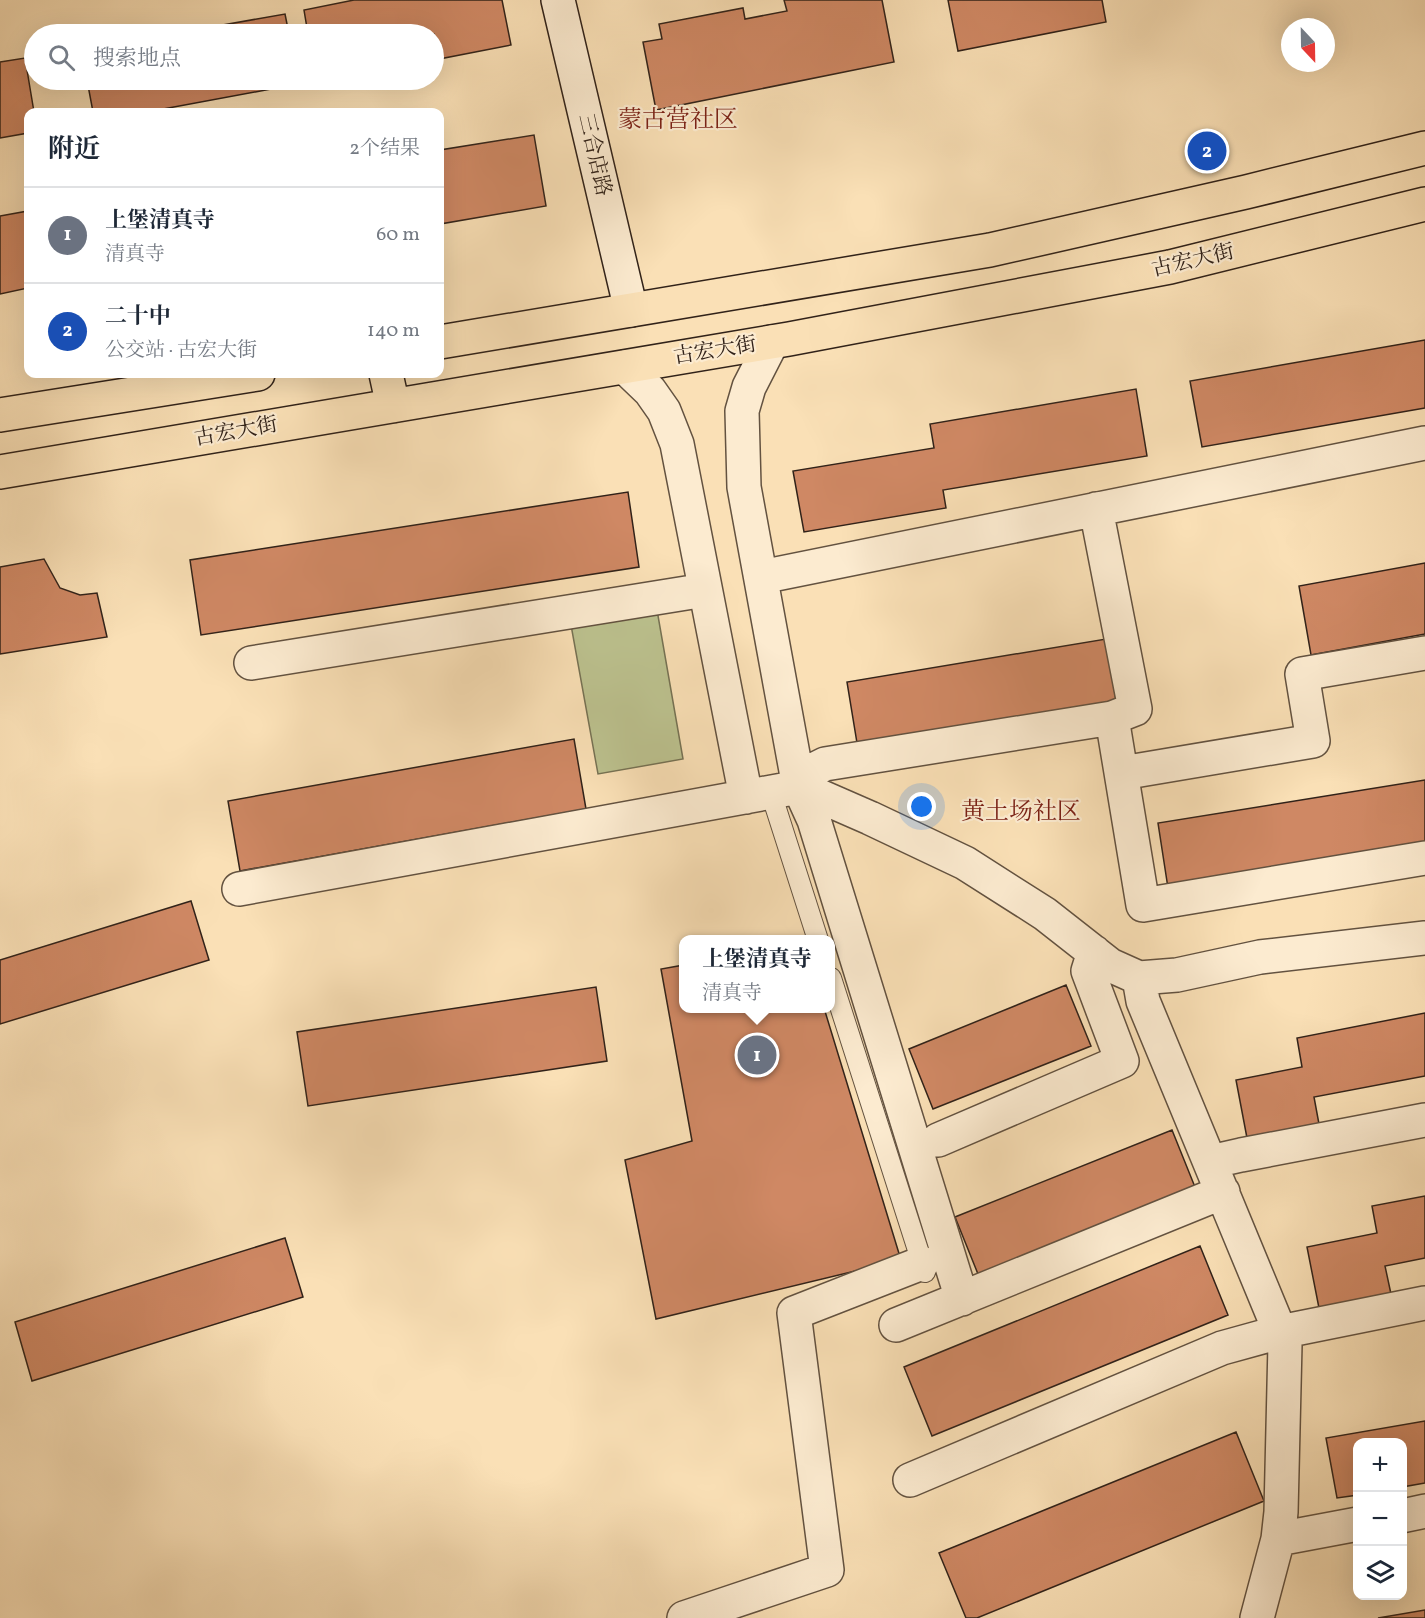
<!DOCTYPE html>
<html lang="zh">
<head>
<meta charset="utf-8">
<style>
  :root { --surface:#fff; --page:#f6f6f7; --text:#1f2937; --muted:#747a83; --line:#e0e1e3; --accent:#8f2418 }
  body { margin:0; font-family:Vollkorn,"Noto Serif SC",serif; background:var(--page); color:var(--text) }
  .controls { position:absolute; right:18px; bottom:18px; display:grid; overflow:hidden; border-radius:12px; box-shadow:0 6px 24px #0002 }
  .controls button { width:54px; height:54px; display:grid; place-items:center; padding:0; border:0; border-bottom:2px solid var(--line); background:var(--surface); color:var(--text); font:30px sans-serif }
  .compass { position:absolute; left:1281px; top:18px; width:54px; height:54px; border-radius:50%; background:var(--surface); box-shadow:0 6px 24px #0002; rotate:158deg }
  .you { position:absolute; left:922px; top:807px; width:21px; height:21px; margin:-15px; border:4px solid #fff; border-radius:50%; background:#1a73e8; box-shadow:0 0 0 9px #1a73e833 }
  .badge { display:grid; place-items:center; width:39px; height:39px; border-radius:50%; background:var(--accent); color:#fff; font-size:20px; font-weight:700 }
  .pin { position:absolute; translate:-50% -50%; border:3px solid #fff; box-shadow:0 2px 6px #0006 }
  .popup { position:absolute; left:679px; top:935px; width:156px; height:78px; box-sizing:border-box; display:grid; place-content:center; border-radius:12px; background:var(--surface); filter:drop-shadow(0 2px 4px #0005); font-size:20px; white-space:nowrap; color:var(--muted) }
  .popup b { font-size:22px; color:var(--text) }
  .popup::after { content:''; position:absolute; left:50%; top:100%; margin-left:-12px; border:12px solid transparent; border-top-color:var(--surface) }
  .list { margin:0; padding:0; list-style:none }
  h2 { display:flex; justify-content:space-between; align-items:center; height:78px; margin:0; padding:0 24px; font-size:26px }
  h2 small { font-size:20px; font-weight:400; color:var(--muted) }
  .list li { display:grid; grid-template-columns:39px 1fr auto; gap:18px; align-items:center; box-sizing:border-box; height:96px; padding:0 24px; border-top:2px solid var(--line) }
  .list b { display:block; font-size:22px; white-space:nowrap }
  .list p { margin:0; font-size:20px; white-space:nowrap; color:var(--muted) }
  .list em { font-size:20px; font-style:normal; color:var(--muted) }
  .icon { flex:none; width:33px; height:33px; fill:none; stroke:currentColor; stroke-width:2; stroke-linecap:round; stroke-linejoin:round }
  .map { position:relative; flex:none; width:1425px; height:1618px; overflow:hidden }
  .search { position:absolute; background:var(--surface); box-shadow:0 6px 24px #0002; left:24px; top:24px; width:420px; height:66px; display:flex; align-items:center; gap:15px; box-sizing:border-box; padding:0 21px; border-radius:33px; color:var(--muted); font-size:22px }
  .panel { position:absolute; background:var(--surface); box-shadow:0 6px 24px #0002; left:24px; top:108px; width:420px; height:270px; border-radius:12px }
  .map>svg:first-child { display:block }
  .green { fill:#bcc28f; stroke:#767254; stroke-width:1.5 }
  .building { fill:#cf8864; stroke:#312219; stroke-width:1.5 }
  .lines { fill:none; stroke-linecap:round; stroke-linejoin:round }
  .lane-casing { stroke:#635240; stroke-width:22 }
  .street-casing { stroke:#635240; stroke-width:36 }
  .secondary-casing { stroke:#312219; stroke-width:36 }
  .primary-casing { stroke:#312219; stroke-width:36 }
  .lane { stroke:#fcebd0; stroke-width:20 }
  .street { stroke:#fcebd0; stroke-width:33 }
  .secondary { stroke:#fcebd0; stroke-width:33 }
  .primary { stroke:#fae0b6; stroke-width:33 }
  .labels { text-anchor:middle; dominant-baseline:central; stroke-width:4.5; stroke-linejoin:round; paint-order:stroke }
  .street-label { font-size:21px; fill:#312219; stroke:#fcebd0 }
  .quarter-label { font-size:24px; fill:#7a1f14; stroke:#fcebd0 }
</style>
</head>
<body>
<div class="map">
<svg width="1425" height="1618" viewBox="0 0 1425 1618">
  <rect width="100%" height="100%" fill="#fae0b6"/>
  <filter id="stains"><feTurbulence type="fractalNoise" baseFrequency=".00333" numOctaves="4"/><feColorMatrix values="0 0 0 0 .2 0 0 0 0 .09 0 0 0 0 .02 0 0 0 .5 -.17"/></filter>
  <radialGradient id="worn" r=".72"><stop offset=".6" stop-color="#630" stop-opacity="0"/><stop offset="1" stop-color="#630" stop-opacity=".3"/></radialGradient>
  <path class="green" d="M657,610l26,149 -85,15 -27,-149z"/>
  <path class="building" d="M354,0h148l9,45 -77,15v-26h-126l-4,-24z
    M784,0h98l12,62 -238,48 -13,-68 19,-3 -3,-15 84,-16 2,11 42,-8z
    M948,0h154l4,22 -148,29z
    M285,14l4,20h-117z
    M25,58l9,54h-6v21l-28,5v-76z
    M87,80h210l1,4 -151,28h-54z
    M534,135l12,71 -106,18v-74z
    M28,211v77l-28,6v-78z
    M1425,340v68l-223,39 -12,-66z
    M1136,389l11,67 -204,34 3,18 -142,24 -11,-61 141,-23 -4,-24z
    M628,492l11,75 -438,68 -11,-75z
    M44,559l16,29 20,7 17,-2 10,44 -107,17v-87z
    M1425,563v71l-114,21 -12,-69z
    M1106,639l11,67 -259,43 -11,-67z
    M574,739l12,70 -346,62 -12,-70z
    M1425,780v67l-257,41 -10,-65z
    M191,901l18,59 -209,64v-64z
    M684,965v43h140l77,252 -245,59 -31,-159 67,-19 -31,-172z
    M1066,985l25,61 -158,63 -24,-60z
    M596,987l11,74 -299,45 -11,-74z
    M1425,1013v63l-111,21 5,27 -72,14 -11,-58 66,-13 -5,-29z
    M1172,1130l25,62 -217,87 -25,-62z
    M1425,1196v62l-40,8 6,28 -72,14 -12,-61 70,-14 -5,-27z
    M285,1238l18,59 -271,84 -17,-59z
    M1200,1246l28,69 -296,121 -28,-69z
    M1425,1421v62l-23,4v-45h-44v53l-21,3 -11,-60z
    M1236,1432l28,69 -287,117h-11l-27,-65z
    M1425,1610v8h-47z"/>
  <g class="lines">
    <g class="lane-casing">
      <path id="lane" d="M771,793l47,147
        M831,978l94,294"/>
    </g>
    <g class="street-casing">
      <path id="street" d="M772,342l-23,45 -7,24 2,76 55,300 15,33 148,479
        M625,367l25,24 14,20 13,33 69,353
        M1096,509l39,200 -23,9
        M761,577l664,-134
        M251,663l454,-73
        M1122,773l191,-32 -11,-67 123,-21
        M799,787l14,-17 12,-6 287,-46 31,187 282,-47
        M239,889l560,-102 71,31 95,45 80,51 65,51 29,13 38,-3 83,-18 165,-19
        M1139,978l4,23 142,343 -4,168 -3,27 -21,79
        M938,1140l184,-79 -34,-90 6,-19
        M1210,1162l31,-7 184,-35
        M896,1325l327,-133
        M910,1480l312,-132 58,-16 145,-29
        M1402,1516l23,-5
        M1278,1539l80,-15
        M684,1618l143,-48 -33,-257 128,-50"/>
    </g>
    <g class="secondary-casing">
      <path id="secondary" d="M558,0l73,310"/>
    </g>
    <g class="primary-casing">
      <path id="primary" d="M440,342l550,-92 256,-58 179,-44
        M386,374l7,32
        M0,415l258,-41
        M0,472l789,-133 381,-72 255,-63"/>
    </g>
    <use href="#lane" class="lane"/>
    <use href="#street" class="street"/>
    <use href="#secondary" class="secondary"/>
    <use href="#primary" class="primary"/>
  </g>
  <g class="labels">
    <g class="street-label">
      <text transform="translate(594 155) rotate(77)">三合店路</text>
      <text transform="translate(1193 261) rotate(-13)">古宏大街</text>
      <text transform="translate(715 351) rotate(-9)">古宏大街</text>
      <text transform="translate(236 432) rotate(-10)">古宏大街</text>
    </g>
    <g class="quarter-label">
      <text x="678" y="121">蒙古营社区</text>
      <text x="1021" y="813">黄土场社区</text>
    </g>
  </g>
  <rect width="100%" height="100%" filter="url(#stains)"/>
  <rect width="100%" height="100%" fill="url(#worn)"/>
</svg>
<div class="controls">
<button>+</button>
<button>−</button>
<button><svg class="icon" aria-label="layers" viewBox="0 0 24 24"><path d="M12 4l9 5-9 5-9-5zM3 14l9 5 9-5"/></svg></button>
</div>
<svg class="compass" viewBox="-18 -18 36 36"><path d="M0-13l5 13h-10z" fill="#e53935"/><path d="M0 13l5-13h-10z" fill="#747a83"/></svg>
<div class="you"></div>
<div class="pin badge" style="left:757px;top:1055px;background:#6b7280">1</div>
<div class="popup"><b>上堡清真寺</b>清真寺</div>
<div class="pin badge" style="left:1207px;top:151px;background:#1a4fb4">2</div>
<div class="search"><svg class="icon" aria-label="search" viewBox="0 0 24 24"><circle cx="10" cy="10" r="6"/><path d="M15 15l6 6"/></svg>搜索地点</div>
<section class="panel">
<h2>附近<small>2个结果</small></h2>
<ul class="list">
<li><span class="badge" style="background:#6b7280">1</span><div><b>上堡清真寺</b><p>清真寺</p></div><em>60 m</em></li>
<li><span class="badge" style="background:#1a4fb4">2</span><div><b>二十中</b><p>公交站 · 古宏大街</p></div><em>140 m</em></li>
</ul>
</section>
</div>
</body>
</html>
